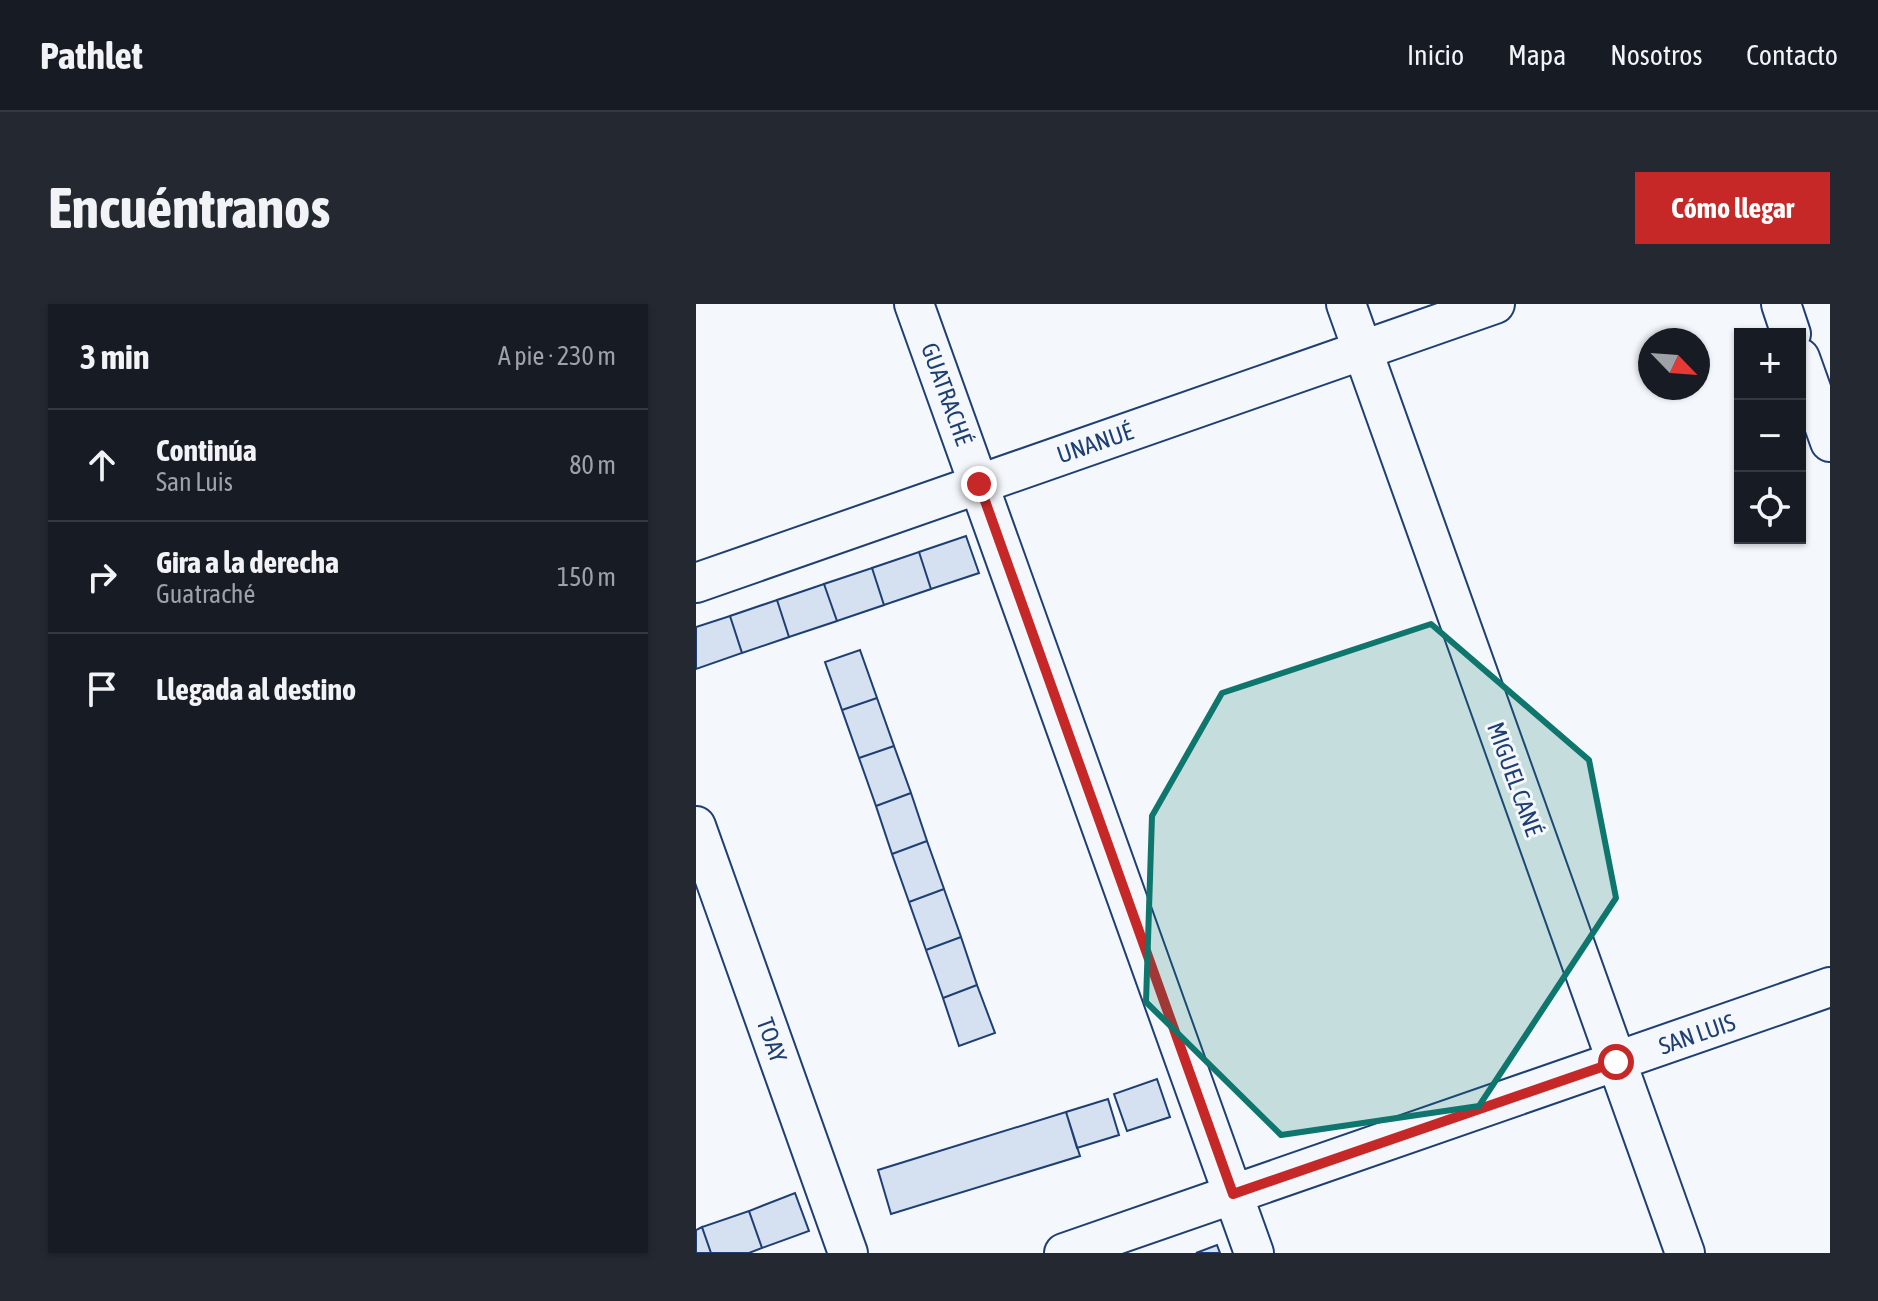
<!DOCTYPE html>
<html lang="es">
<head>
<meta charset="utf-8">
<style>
  :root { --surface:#171b24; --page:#242831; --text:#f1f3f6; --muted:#9ea1a6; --line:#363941; --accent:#c62828 }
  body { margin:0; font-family:"Asap Condensed",sans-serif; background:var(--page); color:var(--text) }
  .controls { position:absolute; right:24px; top:24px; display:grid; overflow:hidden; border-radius:0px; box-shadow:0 2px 6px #0004 }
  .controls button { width:72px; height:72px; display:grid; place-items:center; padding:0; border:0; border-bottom:2px solid var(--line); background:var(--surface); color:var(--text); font:40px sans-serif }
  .compass { position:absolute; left:942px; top:24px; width:72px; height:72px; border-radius:50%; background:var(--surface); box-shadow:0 2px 6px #0004; rotate:115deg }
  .stop { position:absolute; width:24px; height:24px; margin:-18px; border:6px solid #c62828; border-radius:50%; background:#fff }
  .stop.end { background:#c62828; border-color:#fff; box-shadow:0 2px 8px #0008 }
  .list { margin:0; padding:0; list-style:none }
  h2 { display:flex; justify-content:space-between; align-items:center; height:104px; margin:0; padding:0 32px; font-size:34px }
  h2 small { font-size:26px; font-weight:400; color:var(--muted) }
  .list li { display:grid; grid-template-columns:52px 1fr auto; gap:24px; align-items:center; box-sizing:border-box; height:112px; padding:0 32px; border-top:2px solid var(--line) }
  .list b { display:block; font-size:30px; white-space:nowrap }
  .list p { margin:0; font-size:26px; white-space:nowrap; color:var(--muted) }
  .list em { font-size:26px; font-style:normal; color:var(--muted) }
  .icon { flex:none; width:44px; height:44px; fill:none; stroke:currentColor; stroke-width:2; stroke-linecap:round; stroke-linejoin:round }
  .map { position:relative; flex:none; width:1134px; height:949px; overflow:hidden; border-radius:0px }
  header { display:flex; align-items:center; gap:48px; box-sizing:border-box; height:112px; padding:0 40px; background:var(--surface); border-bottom:2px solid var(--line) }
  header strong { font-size:38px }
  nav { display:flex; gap:44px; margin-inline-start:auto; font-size:28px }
  .intro { display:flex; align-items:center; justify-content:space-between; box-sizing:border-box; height:192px; padding:0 48px }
  h1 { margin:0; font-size:56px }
  .button { padding:20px 36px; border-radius:0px; background:var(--accent); color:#fff; font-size:28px; font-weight:700 }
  main { display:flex; gap:48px; padding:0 48px }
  aside { flex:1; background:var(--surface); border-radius:0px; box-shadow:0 2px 6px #0004 }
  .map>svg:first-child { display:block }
  .building { fill:#d5e0f0; stroke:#1d3f73; stroke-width:2 }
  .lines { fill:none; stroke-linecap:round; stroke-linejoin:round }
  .minor-casing { stroke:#1d3f73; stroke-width:42 }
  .minor { stroke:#f4f7fb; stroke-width:38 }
  .route { stroke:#c62828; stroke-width:10 }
  .marked { fill:#0f766e; fill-opacity:0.2; stroke:#0f766e; stroke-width:6; stroke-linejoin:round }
  .labels { text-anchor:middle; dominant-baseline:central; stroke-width:6; stroke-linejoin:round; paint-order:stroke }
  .street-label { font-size:24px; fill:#1d3f73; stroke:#f4f7fb }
</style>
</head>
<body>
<header>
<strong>Pathlet</strong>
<nav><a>Inicio</a><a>Mapa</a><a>Nosotros</a><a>Contacto</a></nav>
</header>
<div class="intro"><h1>Encuéntranos</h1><a class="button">Cómo llegar</a></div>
<main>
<aside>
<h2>3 min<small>A pie · 230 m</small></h2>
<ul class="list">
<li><svg class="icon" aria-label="ahead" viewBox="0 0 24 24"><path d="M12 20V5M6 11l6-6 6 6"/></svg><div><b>Continúa</b><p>San Luis</p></div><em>80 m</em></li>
<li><svg class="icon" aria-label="right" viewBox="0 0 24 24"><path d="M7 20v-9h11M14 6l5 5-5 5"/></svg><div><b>Gira a la derecha</b><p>Guatraché</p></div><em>150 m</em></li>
<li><svg class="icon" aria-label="arrive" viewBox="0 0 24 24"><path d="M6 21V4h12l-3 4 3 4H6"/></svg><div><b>Llegada al destino</b></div></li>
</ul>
</aside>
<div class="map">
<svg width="1134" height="949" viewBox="0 0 1134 949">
  <rect width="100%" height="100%" fill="#f4f7fb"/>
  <path class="building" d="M270,232l13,37 -48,16 -12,-37z
    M223,248l12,37 -47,16 -12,-37z
    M176,264l12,37 -47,16 -13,-37z
    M128,280l13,37 -48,16 -12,-37z
    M81,296l12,37 -47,16 -12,-37z
    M34,312l12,37 -46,16v-42z
    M164,346l17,48 -35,12 -17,-48z
    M181,394l17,48 -35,12 -17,-48z
    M198,442l17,47 -35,13 -17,-48z
    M215,489l16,48 -35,13 -16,-48z
    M231,537l17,48 -35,13 -17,-48z
    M248,585l17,48 -35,13 -17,-48z
    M265,633l16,48 -34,13 -17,-48z
    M281,681l18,48 -36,13 -16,-48z
    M461,775l13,38 -43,14 -13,-37z
    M412,795l11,36 -42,13 -11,-36z
    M370,808l14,44 -189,58 -13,-44z
    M99,889l14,38 -47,17 -13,-37z
    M53,907l13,37 -13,5h-38l-9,-26z
    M6,923l9,26h-15v-23z
    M521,941l3,8h-24z"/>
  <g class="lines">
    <g class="minor-casing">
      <path id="minor" d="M218,0l340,949
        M650,0l339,949
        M1085,0l10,30
        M1104,54l30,84
        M0,279l799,-279
        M0,522l152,427
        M368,949l766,-266"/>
    </g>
    <use href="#minor" class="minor"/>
  </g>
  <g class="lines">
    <path class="route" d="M283,180l254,710 383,-132"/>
  </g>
  <path class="marked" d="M735,320l158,136 27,138 -137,208 -198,29 -135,-133 6,-186 70,-123z"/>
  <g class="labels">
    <g class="street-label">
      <text transform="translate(251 90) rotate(70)">GUATRACHÉ</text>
      <text transform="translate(399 139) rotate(-19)">UNANUÉ</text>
      <text transform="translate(819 475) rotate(70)">MIGUEL CANÉ</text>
      <text transform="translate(1001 730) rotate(-19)">SAN LUIS</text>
      <text transform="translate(76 736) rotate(70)">TOAY</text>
    </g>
  </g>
</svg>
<div class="controls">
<button>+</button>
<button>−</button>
<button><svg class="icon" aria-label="locate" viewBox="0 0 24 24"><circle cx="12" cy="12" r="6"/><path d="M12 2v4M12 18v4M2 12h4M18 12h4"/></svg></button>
</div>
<svg class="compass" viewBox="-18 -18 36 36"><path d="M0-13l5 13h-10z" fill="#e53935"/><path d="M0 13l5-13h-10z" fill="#9ea1a6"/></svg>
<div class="stop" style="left:920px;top:758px"></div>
<div class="stop end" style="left:283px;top:180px"></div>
</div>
</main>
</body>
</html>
